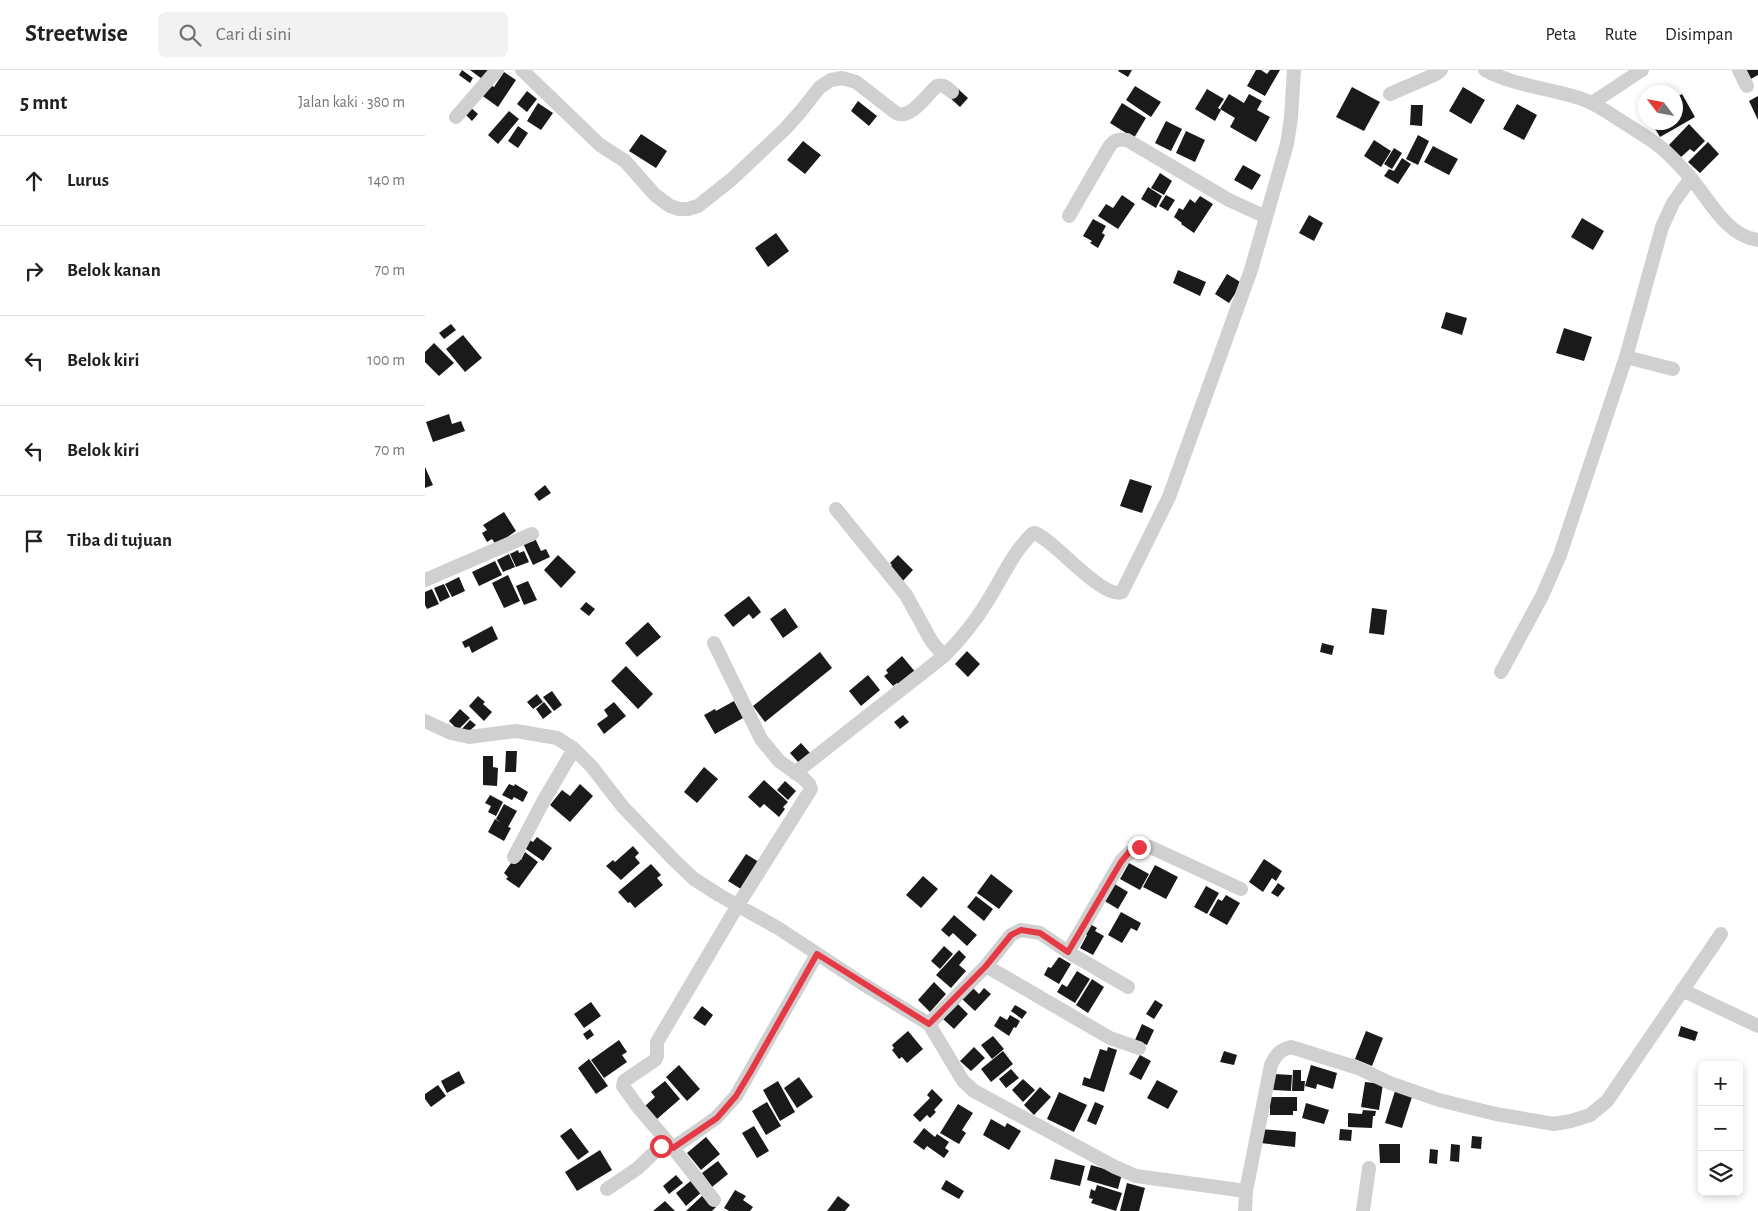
<!DOCTYPE html>
<html lang="id">
<head>
<meta charset="utf-8">
<style>
  :root { --surface:#fff; --page:#f2f2f2; --text:#202124; --muted:#757577; --line:#e0e0e0 }
  body { margin:0; font-family:"Alegreya Sans",sans-serif; background:var(--page); color:var(--text) }
  .controls { position:absolute; right:15px; bottom:15px; display:grid; overflow:hidden; border-radius:8px; box-shadow:0 2px 8px #0003 }
  .controls button { width:45px; height:45px; display:grid; place-items:center; padding:0; border:0; border-bottom:1px solid var(--line); background:var(--surface); color:var(--text); font:25px sans-serif }
  .compass { position:absolute; left:1213px; top:15px; width:45px; height:45px; border-radius:50%; background:var(--surface); box-shadow:0 2px 8px #0003; rotate:302deg }
  .stop { position:absolute; width:15px; height:15px; margin:-11px; border:4px solid #e63946; border-radius:50%; background:#fff }
  .stop.end { background:#e63946; border-color:#fff; box-shadow:0 1px 5px #0008 }
  .list { margin:0; padding:0; list-style:none }
  h2 { display:flex; justify-content:space-between; align-items:center; height:65px; margin:0; padding:0 20px; font-size:21px }
  h2 small { font-size:16px; font-weight:400; color:var(--muted) }
  .list li { display:grid; grid-template-columns:32px 1fr auto; gap:15px; align-items:center; box-sizing:border-box; height:90px; padding:0 20px; border-top:1px solid var(--line) }
  .list b { display:block; font-size:19px; white-space:nowrap }
  .list em { font-size:16px; font-style:normal; color:var(--muted) }
  .icon { flex:none; width:28px; height:28px; fill:none; stroke:currentColor; stroke-width:2; stroke-linecap:round; stroke-linejoin:round }
  .map { position:relative; flex:none; width:1333px; height:1141px; overflow:hidden }
  header { display:flex; align-items:center; gap:30px; box-sizing:border-box; height:70px; padding:0 25px; background:var(--surface); border-bottom:1px solid var(--line) }
  header strong { font-size:24px }
  nav { display:flex; gap:28px; margin-inline-start:auto; font-size:18px }
  .search { width:350px; height:45px; background:var(--page); display:flex; align-items:center; gap:12px; box-sizing:border-box; padding:0 18px; border-radius:8px; color:var(--muted); font-size:19px }
  main { display:flex }
  aside { flex:1; background:var(--surface) }
  .map>svg:first-child { display:block }
  .building { fill:#1a1a1a }
  .lines { fill:none; stroke-linecap:round; stroke-linejoin:round }
  .minor { stroke:#d0d0d0; stroke-width:14 }
  .route { stroke:#e63946; stroke-width:6 }
</style>
</head>
<body>
<header>
<strong>Streetwise</strong>
<div class="search"><svg class="icon" aria-label="search" viewBox="0 0 24 24"><circle cx="10" cy="10" r="6"/><path d="M15 15l6 6"/></svg>Cari di sini</div>
<nav><a>Peta</a><a>Rute</a><a>Disimpan</a></nav>
</header>
<main>
<aside>
<h2>5 mnt<small>Jalan kaki · 380 m</small></h2>
<ul class="list">
<li><svg class="icon" aria-label="ahead" viewBox="0 0 24 24"><path d="M12 20V5M6 11l6-6 6 6"/></svg><div><b>Lurus</b></div><em>140 m</em></li>
<li><svg class="icon" aria-label="right" viewBox="0 0 24 24"><path d="M7 20v-9h11M14 6l5 5-5 5"/></svg><div><b>Belok kanan</b></div><em>70 m</em></li>
<li><svg class="icon" aria-label="left" viewBox="0 0 24 24"><path d="M17 20v-9H6M10 6l-5 5 5 5"/></svg><div><b>Belok kiri</b></div><em>100 m</em></li>
<li><svg class="icon" aria-label="left" viewBox="0 0 24 24"><path d="M17 20v-9H6M10 6l-5 5 5 5"/></svg><div><b>Belok kiri</b></div><em>70 m</em></li>
<li><svg class="icon" aria-label="arrive" viewBox="0 0 24 24"><path d="M6 21V4h12l-3 4 3 4H6"/></svg><div><b>Tiba di tujuan</b></div></li>
</ul>
</aside>
<div class="map">
<svg width="1333" height="1141" viewBox="0 0 1333 1141">
  <rect width="100%" height="100%" fill="#fff"/>
  <path class="building" d="M37,0l11,8 -3,5 -11,-8z
    M45,0h19l-7,9z
    M694,0h13l-4,7 -10,-6z
    M831,0h5l6,4 3,-4h10l-15,26 -18,-10z
    M1319,0h14v5l-9,5z
    M79,2l12,8 -18,27 -18,-13 7,-11 7,4z
    M710,16l26,16 -10,15 -25,-17z
    M927,17l28,15 -16,29 -28,-14z
    M1038,17l22,13 -14,24 -22,-13z
    M532,18l11,10 -8,9 -11,-10z
    M782,19l17,10 -6,9 3,2 -6,11 -20,-12z
    M102,21l10,8 -10,13 -10,-8z
    M804,24l15,9 5,-9 13,7 -5,9 13,7 -14,25 -26,-15 5,-9 -15,-9z
    M1257,24l13,23 -35,20 -9,-15h24v-24z
    M1333,26v24l-9,-19z
    M433,31l19,15 -8,10 -18,-15z
    M113,33l15,10 -12,17 -14,-9z
    M697,33l24,15 -12,20 -24,-15z
    M1092,34l20,11 -13,25 -21,-11z
    M986,35h12l-1,21 -12,-1z
    M44,36l9,8 -6,7 -9,-9z
    M84,41l10,8 -21,25 -10,-9z
    M741,51l16,8 -11,22 -16,-8z
    M1264,54l16,17 -11,11 -4,-3 -9,8 -12,-12z
    M93,56l10,7 -10,15 -10,-7z
    M761,61l19,9 -10,22 -19,-9z
    M216,64l26,17 -11,17 -27,-17z
    M993,65l11,6 -11,24 -12,-6z
    M949,70l17,11 -10,16 -17,-11z
    M378,71l18,14 -16,19 -18,-14z
    M1283,72l11,12 -19,19 -12,-11z
    M1008,76l25,13 -9,16 -25,-13z
    M969,78l8,5 -10,16 -8,-5z
    M977,88l9,6 -13,20 -14,-8 5,-7 5,2z
    M818,95l18,10 -9,15 -18,-10z
    M735,103l12,8 -8,14 -13,-7z
    M723,117l14,9 -6,12 -15,-9z
    M697,125l13,9 -17,25 -20,-13 8,-12 7,4z
    M741,125l9,5 -7,11 -9,-5z
    M775,126l13,8 -19,29 -13,-9 1,-1 -8,-6 5,-9 4,2 7,-11 5,4z
    M884,145l14,8 -9,18 -15,-8z
    M1157,148l22,13 -11,19 -22,-13z
    M668,149l13,7 -4,7 3,2 -7,13 -8,-5 2,-2 -9,-5z
    M351,163l13,18 -21,16 -13,-19z
    M753,200l28,12 -6,14 -27,-13z
    M802,204l15,9 -13,20 -14,-9z
    M1021,242l21,6 -5,17 -21,-7z
    M26,254l5,6 -12,9 -5,-6z
    M1139,258l28,9 -8,24 -28,-8z
    M38,265l19,23 -17,14 -19,-23z
    M9,273l20,20 -15,13 -14,-14v-10z
    M24,344l3,10 9,-3 4,10 -32,11 -7,-20z
    M0,397l8,18 -8,3z
    M705,409l22,7 -10,27 -22,-7z
    M120,415l6,8 -12,8 -5,-7z
    M79,442l12,19 -20,14 -4,-6 -5,3 -5,-9 5,-3 -4,-5z
    M109,466l7,15 5,-2 4,8 -17,8 -11,-24z
    M93,480l1,3 5,-2 5,11 -13,5 -6,-13z
    M84,484l6,13 -12,5 -6,-12z
    M133,485l18,17 -15,16 -17,-18z
    M473,485l15,15 -12,13 -14,-14 5,-4 -2,-2z
    M70,491l7,14 -23,11 -7,-14z
    M83,505l12,26 -16,7 -12,-25z
    M34,507l6,14 -13,6 -7,-13z
    M103,511l9,19 -13,5 -8,-19z
    M19,514l6,13 -10,5 -6,-14z
    M7,519l7,15 -12,5 -2,-4v-13z
    M324,526l12,16 -8,7 -4,-5 -16,13 -9,-12z
    M161,532l9,7 -6,7 -9,-7z
    M360,538l13,19 -15,11 -13,-19z
    M947,538l15,2 -3,25 -15,-2z
    M223,552l13,15 -24,20 -12,-14z
    M67,556l6,13 -26,14 -3,-7 -4,2 -3,-6z
    M897,573l12,3 -2,9 -12,-3z
    M542,581l13,13 -12,13 -13,-13z
    M395,582l12,16 -67,54 -12,-16z
    M477,586l15,18 -17,13 -3,-4 -4,3 -9,-10 4,-3 -2,-3z
    M201,596l27,28 -15,15 -27,-28z
    M443,605l12,15 -19,16 -12,-15z
    M127,621l10,14 -8,6 -11,-14z
    M112,624l6,8 -10,7 -6,-7z
    M53,626l7,6 -2,2 9,8 -8,9 -15,-15z
    M309,631l9,17 -28,16 -11,-19 11,-6 1,2z
    M119,632l8,10 -9,7 -7,-10z
    M189,632l12,14 -22,18 -7,-10 11,-8 -4,-6z
    M35,639l10,9 -12,12 -9,-9z
    M478,645l6,7 -9,7 -6,-7z
    M45,650l6,5 -11,10 -5,-4z
    M376,673l9,10 -11,10 -9,-10z
    M81,681h11l-1,21h-11z
    M58,686h10v11l5,1 -1,18 -14,-1z
    M279,697l14,12 -21,24 -13,-11z
    M339,710l24,22 -5,5 2,2 -6,8 -15,-13 -4,4 -12,-11z
    M360,711l11,10 -8,9 -11,-10z
    M84,714l5,2 1,-2 13,8 -5,10 -9,-5 -2,3 -10,-5z
    M155,714l13,12 -23,26 -20,-17 12,-15 8,6z
    M65,725l13,7 -7,14 -8,-4 3,-6 -6,-3z
    M79,734l13,7 -9,16 3,1 -7,13 -16,-9 7,-13 6,4 -5,-4z
    M112,767l15,11 -9,13 -20,-14 5,-8 5,3z
    M208,776l6,7 -4,4 5,6 -19,17 -15,-14 7,-6 2,2z
    M100,782l13,10 -19,26 -13,-9 2,-2 -4,-4 12,-17 5,4z
    M321,784l16,10 -21,25 -13,-8z
    M839,789l18,12 -6,10 -4,-3 -9,14 -14,-10z
    M704,793l20,11 -9,16 -20,-11z
    M226,794l10,11 -4,3 6,7 -28,23 -5,-6 -2,1 -10,-11z
    M730,795l23,12 -12,22 -23,-12z
    M566,804l22,17 -14,18 -22,-16z
    M498,806l15,13 -17,19 -15,-13z
    M688,813l15,9 -10,17 -15,-9z
    M853,813l7,5 -7,9 -7,-4z
    M781,816l13,7 -12,21 -13,-7z
    M801,825l14,8 -13,22 -18,-10 9,-16 4,2z
    M551,826l17,13 -9,12 -17,-14z
    M696,842l20,11 -4,8 -6,-3 -9,15 -14,-8z
    M529,845l23,20 -10,11 -14,-13 -4,4 -8,-7z
    M665,854l7,4 -2,3 9,5 -11,19 -13,-7 7,-13 -2,-1z
    M519,876l9,8 -13,15 -9,-8z
    M534,880l7,7 -7,8 7,6 -15,17 -15,-13z
    M634,887l12,7 -12,20 -15,-9 4,-8 3,1z
    M652,901l13,8 -15,24 -18,-11 5,-8 5,3z
    M667,909l12,8 -16,26 -12,-8z
    M509,912l12,12 -16,18 -12,-12z
    M547,917l7,7 5,-6 7,6 -16,17 -13,-12z
    M730,930l8,5 -9,14 -8,-5z
    M166,932l10,14 -17,12 -10,-14z
    M532,933l11,11 -14,15 -12,-11z
    M590,935l12,7 -5,7 -11,-8z
    M277,936l11,9 -8,11 -12,-8z
    M585,945l10,6 -4,7 -2,-1 -5,9 -15,-10 6,-10 7,4z
    M717,954l12,6 -7,15 -12,-5z
    M1256,956l17,6 -3,9 -17,-5z
    M165,959l4,6 -7,5 -4,-6z
    M483,961l15,18 -16,14 -5,-6 -3,2 -7,-9 2,-2 -2,-3z
    M941,961l17,7 -11,28 -17,-7z
    M568,966l11,13 -12,10 -11,-14z
    M194,970l8,12 -5,3 5,7 -23,16 -13,-18z
    M549,977l11,11 -14,13 -11,-10z
    M683,977l9,3 -13,42 -22,-7 2,-8 6,2 10,-30 7,2z
    M578,981l10,13 -22,18 -10,-13z
    M799,981l13,4 -3,10 -14,-3z
    M715,985l11,6 -10,19 -12,-6z
    M164,989l19,27 -12,8 -18,-26z
    M254,995l21,24 -13,12 -21,-24z
    M886,995l26,8 -4,16 -16,-5 -1,5 -11,-3z
    M586,999l8,9 -13,10 -7,-9z
    M868,1000h8v11h4l-1,10h-12z
    M34,1001l6,12 -18,10 -6,-12z
    M849,1004l18,1 -1,16 -18,-1z
    M374,1007l14,20 -16,11 -13,-20z
    M598,1009l12,11 -12,12 -11,-12z
    M732,1010l21,11 -10,18 -21,-11z
    M240,1011l15,18 -23,20 -12,-13 10,-9 -4,-5z
    M353,1011l17,31 -15,9 -17,-31z
    M940,1012l18,2 -4,26 -18,-3z
    M13,1015l8,11 -15,11 -6,-8v-5z
    M615,1017l11,10 -17,18 -10,-10z
    M507,1019l11,11 -9,10 2,2 -6,6 -3,-3 -7,7 -7,-7 17,-17 -3,-3z
    M970,1021l17,6 -10,31 -17,-5z
    M634,1022l28,13 -13,27 -27,-13z
    M845,1027h27v14h-4v4h-23z
    M342,1032l14,24 -15,9 -14,-24z
    M670,1032l9,4 -8,19 -9,-4z
    M881,1033l23,7 -5,14 -22,-6z
    M533,1034l15,9 -11,17 4,3 -7,11 -19,-11z
    M938,1040l13,1 -1,5h-2l-1,12 -24,-1v-14l14,1z
    M566,1049l14,8 2,-4 14,8 -12,19 -26,-15z
    M329,1056l15,25 -12,7 -15,-25z
    M146,1058l18,24 -11,8 -18,-24z
    M499,1058l11,9 2,-3 12,8 -4,6 4,3 -5,7 -17,-12 -3,4 -11,-8z
    M836,1059l35,3 -1,15 -35,-4z
    M915,1059l12,1 -1,11 -12,-1z
    M1047,1066l10,1 -1,12 -10,-1z
    M281,1067l14,17 -19,16 -14,-17z
    M954,1074h21v19h-20z
    M1026,1074l9,1 -1,17 -9,-1z
    M1005,1079l8,1 -1,14 -8,-1z
    M175,1080l12,20 -35,21 -12,-19z
    M630,1089l30,7 -5,20 -30,-7z
    M293,1091l10,13 -16,13 -10,-14z
    M666,1095l31,9 -4,15 -31,-9z
    M251,1105l7,8 -14,11 -6,-8z
    M268,1109l10,12 -17,15 -10,-13z
    M521,1110l18,11 -5,8 -18,-10z
    M702,1113l18,5 -6,23h-19z
    M672,1115l25,8 -6,18 -25,-8 2,-4 -4,-1 2,-9 4,2z
    M310,1120l11,6 -3,4 10,7 -3,4h-21l-5,-3z
    M279,1124l12,13 -4,4h-26z
    M413,1126l12,9 -5,6h-18z
    M240,1131l10,10h-22z"/>
  <g class="lines">
    <path class="minor" d="M97,0l78,75 25,16 30,34 15,11 9,3h9l10,-3 34,-27 53,-50 16,-18 19,-24 11,-7 11,-2 14,4 40,31c15,7 30,-18 41,-27 7,-2 10,2 15,6
      M1060,0c28,15 61,18 91,27 18,5 34,17 50,27 9,6 20,12 29,19 13,9 24,22 35,34 19,22 36,59 68,63
      M1314,0l8,16
      M965,24l46,-20 5,-4
      M1167,33l50,-33
      M31,47l41,-47
      M644,146l40,-69c5,-7 9,-8 18,-7l102,60 37,17
      M1201,287l47,12
      M411,439l70,86 26,47 12,14
      M0,510l107,-46
      M1076,602l41,-76 18,-41 66,-198 36,-130 11,-24 18,-25
      M0,651l26,12 18,4 47,-6 41,7 17,11 18,18 31,40 51,53 20,19 25,16 59,33 85,56 66,40 57,-58 25,-31 10,-5 19,3 28,19 60,35
      M370,703l149,-117c16,-16 31,-34 43,-54 14,-22 26,-50 45,-68l3,-1c20,8 68,67 87,59l47,-95 82,-227 36,-126 4,-26 3,-48
      M89,787l30,-57 30,-51
      M643,882l53,-91c9,-10 15,-14 29,-14l91,42
      M561,896l124,72 29,10
      M1257,920l76,36
      M504,954l34,57 11,10 141,76 21,9 110,15
      M248,1078l43,-30 20,-22 81,-142
      M182,1119l31,-21 28,-27
      M289,1130l-41,-52 -35,-41 -15,-21 1,-5 31,-21 2,-4v-14l81,-137 73,-116 -2,-5 -6,-6 -24,-17 -18,-22 -47,-96
      M820,1141l1,-20 25,-126c5,-11 9,-15 20,-18l67,21 32,15 49,17 57,14 58,10 17,-3 19,-6 17,-14 114,-167
      M938,1141l6,-43"/>
  </g>
  <g class="lines">
    <path class="route" d="M236,1076l5,-5 7,7 44,-30 19,-22 15,-25 66,-117 112,70 57,-58 25,-31 10,-5 19,3 28,19 53,-90 9,-11 9,-4"/>
  </g>
</svg>
<div class="controls">
<button>+</button>
<button>−</button>
<button><svg class="icon" aria-label="layers" viewBox="0 0 24 24"><path d="M12 4l9 5-9 5-9-5zM3 14l9 5 9-5"/></svg></button>
</div>
<svg class="compass" viewBox="-18 -18 36 36"><path d="M0-13l5 13h-10z" fill="#e53935"/><path d="M0 13l5-13h-10z" fill="#757577"/></svg>
<div class="stop" style="left:236px;top:1076px"></div>
<div class="stop end" style="left:714px;top:777px"></div>
</div>
</main>
</body>
</html>
